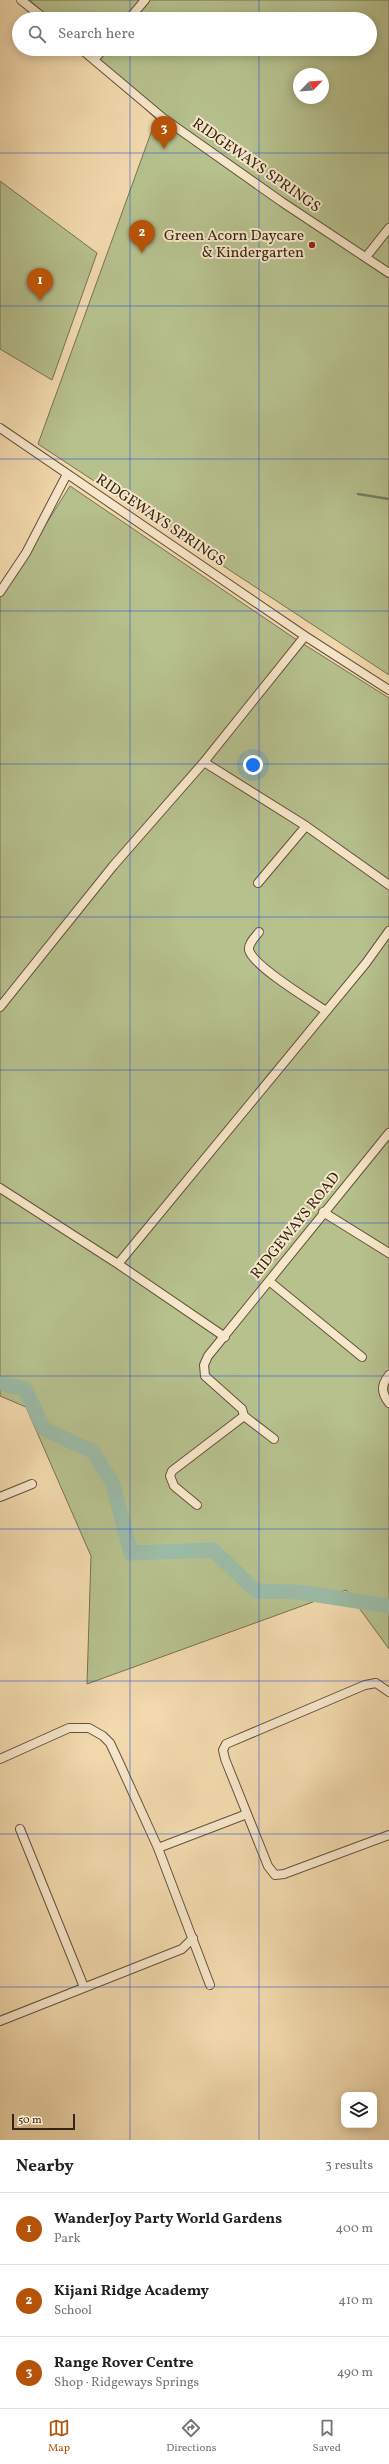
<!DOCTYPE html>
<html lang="en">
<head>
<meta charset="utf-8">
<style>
  :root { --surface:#fff; --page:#f2f2f2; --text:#202124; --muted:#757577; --line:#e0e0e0; --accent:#b45309 }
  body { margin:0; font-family:Vollkorn,serif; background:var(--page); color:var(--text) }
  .controls { position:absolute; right:12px; bottom:12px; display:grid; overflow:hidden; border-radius:8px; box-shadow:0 2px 10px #0003 }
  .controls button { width:36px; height:36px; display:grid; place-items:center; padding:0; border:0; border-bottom:1px solid var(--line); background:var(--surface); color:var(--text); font:20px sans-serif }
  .compass { position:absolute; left:293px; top:68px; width:36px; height:36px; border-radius:50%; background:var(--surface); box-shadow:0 2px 10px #0003; rotate:65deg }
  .scale { position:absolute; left:12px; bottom:10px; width:63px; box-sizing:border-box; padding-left:4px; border:2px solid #362515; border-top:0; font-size:11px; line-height:14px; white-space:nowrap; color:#362515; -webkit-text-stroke:3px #f7e7ca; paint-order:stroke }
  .you { position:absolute; left:253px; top:765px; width:14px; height:14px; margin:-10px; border:3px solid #fff; border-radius:50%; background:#1a73e8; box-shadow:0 0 0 6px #1a73e833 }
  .badge { display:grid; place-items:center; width:26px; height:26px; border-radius:50%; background:var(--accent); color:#fff; font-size:13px; font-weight:700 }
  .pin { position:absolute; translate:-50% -33px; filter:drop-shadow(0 1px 2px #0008) }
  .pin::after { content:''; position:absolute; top:21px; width:14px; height:12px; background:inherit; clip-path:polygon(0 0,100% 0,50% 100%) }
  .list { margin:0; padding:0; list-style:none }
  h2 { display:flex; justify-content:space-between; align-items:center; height:52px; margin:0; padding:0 16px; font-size:17px }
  h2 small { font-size:13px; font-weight:400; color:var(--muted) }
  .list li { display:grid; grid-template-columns:26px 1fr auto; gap:12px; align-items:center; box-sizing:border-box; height:72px; padding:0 16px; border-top:1px solid var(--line) }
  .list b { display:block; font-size:15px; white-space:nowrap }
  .list p { margin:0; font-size:13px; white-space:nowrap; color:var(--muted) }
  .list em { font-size:13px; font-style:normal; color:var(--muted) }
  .icon { flex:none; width:22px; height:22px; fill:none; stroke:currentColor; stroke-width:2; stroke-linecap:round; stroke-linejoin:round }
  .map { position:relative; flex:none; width:389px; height:2140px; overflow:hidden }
  .search { position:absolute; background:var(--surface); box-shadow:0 2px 10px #0003; left:12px; right:12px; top:12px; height:44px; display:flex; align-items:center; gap:10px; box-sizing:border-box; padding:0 14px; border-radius:22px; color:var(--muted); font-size:15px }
  .sheet { height:268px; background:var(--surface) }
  nav { display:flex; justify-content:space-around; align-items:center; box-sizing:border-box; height:56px; border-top:1px solid var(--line); background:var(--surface); font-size:11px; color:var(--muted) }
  nav a { display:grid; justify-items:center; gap:2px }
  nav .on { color:var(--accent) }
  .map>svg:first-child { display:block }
  .green { fill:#b6c18e; stroke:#767352; fill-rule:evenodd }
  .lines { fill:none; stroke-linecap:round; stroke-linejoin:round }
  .stream { stroke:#737f6d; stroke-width:2.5 }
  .river { stroke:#9cbba7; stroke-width:15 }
  .street-casing { stroke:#65523b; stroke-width:10 }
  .street { stroke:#f7e7ca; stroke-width:8 }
  .grid { fill:none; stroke:#1d4ed8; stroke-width:1; stroke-opacity:0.55 }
  .poi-dot { fill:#8f2418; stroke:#f7e7ca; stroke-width:1.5 }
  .labels { text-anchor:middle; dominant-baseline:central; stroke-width:4; stroke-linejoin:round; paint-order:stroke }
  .street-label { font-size:15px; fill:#362515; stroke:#f7e7ca }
  .poi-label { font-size:15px; fill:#362515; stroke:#f7e7ca; text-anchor:end }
</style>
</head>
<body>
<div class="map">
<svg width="389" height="2140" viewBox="0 0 389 2140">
  <rect width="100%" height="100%" fill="#f2daae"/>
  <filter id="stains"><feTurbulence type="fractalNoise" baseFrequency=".005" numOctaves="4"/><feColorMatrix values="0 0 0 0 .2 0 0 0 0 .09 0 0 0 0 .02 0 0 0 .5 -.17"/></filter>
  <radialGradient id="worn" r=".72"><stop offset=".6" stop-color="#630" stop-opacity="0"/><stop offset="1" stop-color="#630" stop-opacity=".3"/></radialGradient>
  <path class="green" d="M30,0h359v675l-351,-231 118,-325 -74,-70h288v-30h-320zM299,74h24v24h-24z
    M0,181l97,72 -45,127 -52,-31z
    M70,486l224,152 95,60v951l-43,-59 -259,94 4,-128 -65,-149 -26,-11v-799z"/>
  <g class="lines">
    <path class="stream" d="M358,494l31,5"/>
    <path class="river" d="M0,1383l25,6 19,40 48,22 20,31 19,71 82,-3 43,41 43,1 90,14"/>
    <g class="street-casing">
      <path id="street" d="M21,0l24,19
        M129,19l16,-19
        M81,49l13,11 9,-11
        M94,60l69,58 119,84 107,71
        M366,257l23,-29
        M0,428l305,208
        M0,592l26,-39 41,-79
        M204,762l102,64 83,59
        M258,883l48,-57
        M259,932c-4,5 -11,12 -10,18 4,16 62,51 77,61
        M0,1007l113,-141 91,-104 101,-126 84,54
        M0,1188l118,76 107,73
        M323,1212l66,41
        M118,1264l248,-301 23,-32
        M269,1281l93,76
        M389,1375c-8,10 -8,17 0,28
        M244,1416l30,23
        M0,1497l32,-13
        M197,1505l-23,-19 -4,-10 2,-5 72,-55 -2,-7 -37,-33 -1,-11 4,-9 181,-223
        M389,1692l-13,-9 -11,2 -139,59 -3,6 2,9 43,107 7,9 9,-1 105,-39
        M0,1759l69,-31h20l14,8 7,7 8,17 40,88 52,137
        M20,1829l64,158
        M158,1848l89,-34
        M0,2021l182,-72 11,-11"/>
    </g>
    <use href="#street" class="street"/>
  </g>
  <path class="grid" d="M130,0v19M259,0v19M130,49v2091M259,49v2091M0,153h389M0,306h389M0,459h389M0,611h389M0,764h389M0,917h389M0,1070h389M0,1223h389M0,1376h389M0,1529h389M0,1681h389M0,1834h389M0,1987h389"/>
  <circle class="poi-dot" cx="312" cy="245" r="4"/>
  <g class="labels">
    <g class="street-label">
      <text transform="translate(256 166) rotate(35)">RIDGEWAYS SPRINGS</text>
      <text transform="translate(160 521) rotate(34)">RIDGEWAYS SPRINGS</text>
      <text transform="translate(296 1226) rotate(-51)">RIDGEWAYS ROAD</text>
    </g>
    <g class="poi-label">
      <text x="304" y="236">Green Acorn Daycare<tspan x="304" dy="17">&amp; Kindergarten</tspan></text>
    </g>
  </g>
  <rect width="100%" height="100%" filter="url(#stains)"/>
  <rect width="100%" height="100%" fill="url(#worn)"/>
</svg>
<div class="controls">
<button><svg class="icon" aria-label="layers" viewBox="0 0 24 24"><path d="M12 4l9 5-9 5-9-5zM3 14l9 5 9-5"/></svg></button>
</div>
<svg class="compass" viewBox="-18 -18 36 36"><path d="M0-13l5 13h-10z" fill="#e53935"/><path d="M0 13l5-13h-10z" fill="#757577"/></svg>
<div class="scale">50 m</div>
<div class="you"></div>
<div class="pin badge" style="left:40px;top:301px">1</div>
<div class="pin badge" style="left:142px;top:253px">2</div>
<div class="pin badge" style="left:164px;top:149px">3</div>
<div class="search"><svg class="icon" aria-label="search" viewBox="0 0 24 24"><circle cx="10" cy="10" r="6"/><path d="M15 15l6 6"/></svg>Search here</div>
</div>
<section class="sheet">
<h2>Nearby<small>3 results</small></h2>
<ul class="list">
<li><span class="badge">1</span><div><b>WanderJoy Party World Gardens</b><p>Park</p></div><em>400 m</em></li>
<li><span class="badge">2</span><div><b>Kijani Ridge Academy</b><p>School</p></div><em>410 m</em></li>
<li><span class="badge">3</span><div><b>Range Rover Centre</b><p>Shop · Ridgeways Springs</p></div><em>490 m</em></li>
</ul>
</section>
<nav>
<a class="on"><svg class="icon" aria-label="map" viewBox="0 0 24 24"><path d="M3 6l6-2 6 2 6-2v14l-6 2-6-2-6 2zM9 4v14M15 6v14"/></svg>Map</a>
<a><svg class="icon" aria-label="directions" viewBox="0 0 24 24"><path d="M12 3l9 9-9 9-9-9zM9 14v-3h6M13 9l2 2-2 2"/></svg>Directions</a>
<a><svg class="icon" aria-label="saved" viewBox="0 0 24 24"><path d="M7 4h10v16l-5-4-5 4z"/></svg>Saved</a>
</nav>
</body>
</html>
